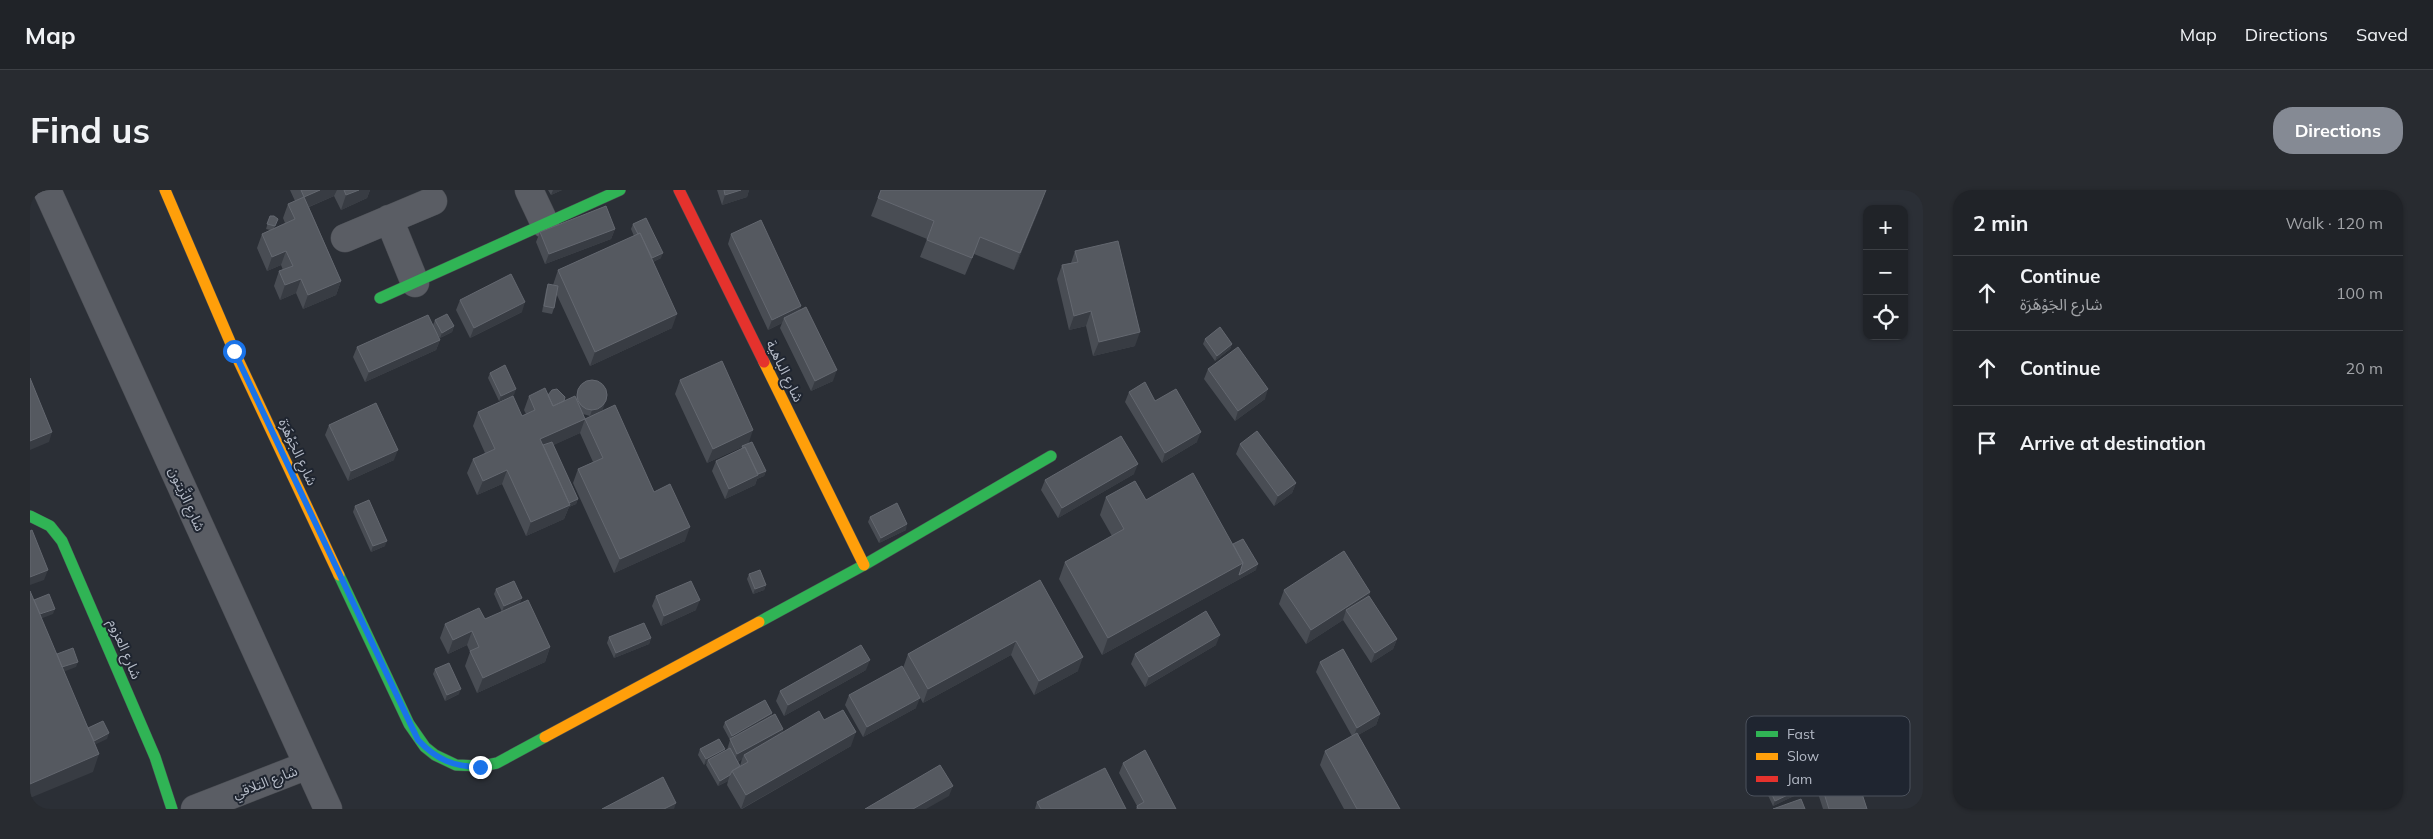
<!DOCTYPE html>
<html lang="en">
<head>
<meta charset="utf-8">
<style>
  :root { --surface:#202328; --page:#282b30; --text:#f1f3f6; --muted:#a2a4a8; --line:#3d4045; --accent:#858a94 }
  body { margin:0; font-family:Mulish,"Noto Sans Arabic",sans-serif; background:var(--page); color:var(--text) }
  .controls { position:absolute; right:15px; top:15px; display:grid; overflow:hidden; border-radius:10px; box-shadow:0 1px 4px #0004 }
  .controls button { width:45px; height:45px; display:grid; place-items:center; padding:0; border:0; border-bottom:1px solid var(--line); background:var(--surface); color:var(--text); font:25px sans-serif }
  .stop { position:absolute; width:15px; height:15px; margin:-11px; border:4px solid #1a73e8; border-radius:50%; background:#fff }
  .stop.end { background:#1a73e8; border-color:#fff; box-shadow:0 1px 5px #0008 }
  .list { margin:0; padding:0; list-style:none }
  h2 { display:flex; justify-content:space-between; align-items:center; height:65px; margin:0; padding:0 20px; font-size:21px }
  h2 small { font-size:16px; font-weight:400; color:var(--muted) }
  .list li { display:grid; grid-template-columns:32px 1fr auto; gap:15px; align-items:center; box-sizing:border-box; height:75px; padding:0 20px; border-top:1px solid var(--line) }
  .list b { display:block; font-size:19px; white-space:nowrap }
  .list p { margin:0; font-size:16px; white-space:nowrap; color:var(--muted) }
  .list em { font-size:16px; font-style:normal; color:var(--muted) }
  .icon { flex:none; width:28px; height:28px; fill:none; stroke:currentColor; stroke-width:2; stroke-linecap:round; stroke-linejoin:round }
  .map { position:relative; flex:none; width:1893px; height:619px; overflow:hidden; border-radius:20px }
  header { display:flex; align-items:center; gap:30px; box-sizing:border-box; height:70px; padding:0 25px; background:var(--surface); border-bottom:1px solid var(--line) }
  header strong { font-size:24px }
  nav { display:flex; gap:28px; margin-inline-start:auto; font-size:18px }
  .intro { display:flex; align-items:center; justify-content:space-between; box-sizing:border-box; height:120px; padding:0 30px }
  h1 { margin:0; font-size:35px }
  .button { padding:12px 22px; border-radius:20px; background:var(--accent); color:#fff; font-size:18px; font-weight:700 }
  main { display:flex; gap:30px; padding:0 30px }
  aside { flex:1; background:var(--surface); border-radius:20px; box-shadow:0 1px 4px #0004 }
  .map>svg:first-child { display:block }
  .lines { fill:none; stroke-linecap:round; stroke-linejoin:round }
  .street-casing { stroke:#484b51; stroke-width:29 }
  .fast-casing { stroke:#484b51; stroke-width:12 }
  .slow-casing { stroke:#484b51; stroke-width:12 }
  .jam-casing { stroke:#484b51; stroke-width:12 }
  .street { stroke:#5a5d64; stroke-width:28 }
  .fast { stroke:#30b455; stroke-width:11 }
  .slow { stroke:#ff9f0a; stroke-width:11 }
  .jam { stroke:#e5322d; stroke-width:11 }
  .wall { fill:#494d54; fill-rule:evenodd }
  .shaded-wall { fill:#383c43 }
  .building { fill:#555960; stroke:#646870 }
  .route { stroke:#1a73e8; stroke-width:6 }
  .labels { text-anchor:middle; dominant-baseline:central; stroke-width:4; stroke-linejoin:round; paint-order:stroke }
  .street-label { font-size:14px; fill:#b5bbc7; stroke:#1f2530 }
  .key { fill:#1f2530; stroke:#4c525d; stroke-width:1 }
  .key-label { font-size:14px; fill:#b5bbc7 }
</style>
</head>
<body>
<header>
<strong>Map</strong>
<nav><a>Map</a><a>Directions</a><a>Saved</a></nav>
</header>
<div class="intro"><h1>Find us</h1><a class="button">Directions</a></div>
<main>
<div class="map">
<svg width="1893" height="619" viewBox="0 0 1893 619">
  <rect width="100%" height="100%" fill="#2b2f36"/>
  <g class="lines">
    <g class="street-casing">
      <path id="street" d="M17,0l281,619
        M499,0l16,34
        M359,29l26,64
        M315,48l88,-37
        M165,619l113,-44"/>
    </g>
    <g class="fast-casing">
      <path id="fast" d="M350,108l240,-108
        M0,326l20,10 12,15 93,216 17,52
        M309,385l70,149 16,23 10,8 21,10 26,1 15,-3 48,-26
        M729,432l105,-57 187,-109"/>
    </g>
    <g class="slow-casing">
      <path id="slow" d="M135,0l69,161 105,224
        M734,172l100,203
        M515,547l214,-115"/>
    </g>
    <g class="jam-casing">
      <path id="jam" d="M649,0l85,172"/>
    </g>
    <use href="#street" class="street"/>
    <use href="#fast" class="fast"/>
    <use href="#slow" class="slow"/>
    <use href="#jam" class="jam"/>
  </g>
  <path class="wall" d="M260,0h80l-3,8 -26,12 -7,-14 -25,11 32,74 -5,14 -33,14 -7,-16 -16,7 -6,-14 5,-15 4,-1 -2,-5 -14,6 -10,-23 5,-14 8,-4 -4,-1 4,-13 8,3 -4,9 11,-5 -2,-5 5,-14 7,-3z
    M518,0h14l-11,5z
    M687,0h32l-2,7 -25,8z
    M851,0l161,12 -28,68 -40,-16 -9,21 -45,-18 7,-18 -56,-23z
    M603,34l28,34 -8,4 19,66 -82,38 -34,-73 -2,15 -2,6 -10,-2 4,-22 2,-6 5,1 5,-15 76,-34 -3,-7z
    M585,39l-4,10 -66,25 -9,-22 4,-10z
    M701,44l69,77 33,70 -22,10 -31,-63 2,-5 -14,7 -40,-86z
    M1045,61l60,95 -42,10 -7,-30 -17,4 -12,-51 5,-14 9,-2z
    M430,110l62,12 -52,26 -14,-28z
    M405,130l19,6 -2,6 -12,6 -5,-7 5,9 -4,10 -71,32 -12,-25 4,-10 76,-22z
    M1175,149l27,5 -2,5 -15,12 -12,-17z
    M1178,179l57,30 -30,22 -31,-42z
    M460,183l24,22 -15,6 -11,-23z
    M650,190l69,63 17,28 -2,5 -7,3 -2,6 -30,14 -13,-28 4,-10 25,-12 1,-2 -35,16 -32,-69z
    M549,198l24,21 -4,3 55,80 31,49 -71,32 -41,-90 5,-14 15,-7 -13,-29 5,-14 8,-4 -3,1 -7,-2 2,5 -5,14 -27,12 25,54 -2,5 -7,3 -5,12 -38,17 -24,-52 -25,11 -10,-22 6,-14 12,-6 -12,-27 5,-14 44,4 4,-2 -2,-4 5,-14 19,-1 16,6 12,-3z
    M1099,202l26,9 42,41 -35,21 -37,-61z
    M299,235l65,35 -46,21 -23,-46z
    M1210,254l56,39 -4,10 -18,13 -38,-52z
    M1104,284l-76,44 -17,-28 4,-10z
    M1076,307l40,3 87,44 23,26 -154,85 -43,-76 6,-17 47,-26 -12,-21z
    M325,316l30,40 -14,6 -18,-40z
    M840,327l36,13 -27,13 -11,-21z
    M719,384l17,11 -2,5 -11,4 -6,-15z
    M1010,390l38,91 -44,24 -23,-40 -88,48 -20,-35 5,-14z
    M466,399l24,14 30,44 -5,15 -68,31 -12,-27 5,-14 -3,-7 -19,9 -8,-16 5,-14 40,-5 17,-7 -8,-18z
    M1254,400l86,2 -1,4 28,43 -4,10 -22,14 -28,-43 -37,24 -27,-40z
    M626,406l40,14 -35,16 -9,-20z
    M579,447l42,1 -2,6 -35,14 -7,-15z
    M1186,455l-71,42 -14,-23 4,-10z
    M1290,472l60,52 -4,11 -18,10 42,74h-56l-24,-44 5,-14 27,-15 -36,-64z
    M405,479l24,25 -14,7 -12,-27z
    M836,480l-82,46 -8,-15 4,-10z
    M819,505l67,13 -53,29 -18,-32z
    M742,523l-1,4 12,12 -1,4 42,-13 27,26 -109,63h-1l-14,-24 1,-4 -10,5 -12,-21 1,-3 -3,3 -6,-10 2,-6h25l-1,3 3,-2 3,-10 -7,-13 2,-5zM712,569l-2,7 -2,-4z
    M1794,545l25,23 18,51h-44l-10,-31 2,-6 -25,5 6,14 -2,5 -21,10 -8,-17 2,-5 11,-5h-2l-5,-27 4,-10 49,19 -2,5 7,-2 -7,-24z
    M1093,573l53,46h-40l1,-3 -18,-33z
    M1007,612l89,7h-91z"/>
  <path class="shaded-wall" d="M290,0h17l-3,6 -35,15 5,-14z
    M329,0h11l-3,8 -26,12 5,-15z
    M523,0h9l-11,5z
    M711,0h8l-2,7 -25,8 3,-10z
    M1016,0l-4,12 -28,68 6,-17z
    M585,39l-4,10 -66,25 4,-10z
    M256,61l-5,14 -14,6 5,-14z
    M633,63l-2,5 -13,6 2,-5z
    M271,89l-5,14 -16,7 5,-15z
    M311,91l-5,14 -33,14 5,-14z
    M495,112l-3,10 -52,26 4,-10z
    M771,116l-3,10 -14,2 -2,5 -14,7 4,-10z
    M1061,121l-5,15 -17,4 5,-14z
    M647,124l-5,14 -82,38 5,-14z
    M424,136l-2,6 -12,6 2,-5z
    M1110,142l-5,14 -42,10 6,-14z
    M410,150l-4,10 -71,32 4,-10z
    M1202,154l-2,5 -15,12 2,-5z
    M807,180l-4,11 -22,10 4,-10z
    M486,199l-2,6 -15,6 2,-5z
    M1238,199l-3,10 -30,22 3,-10z
    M575,213l-2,6 -6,5 -7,2 2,-6z
    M555,229l-5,14 -37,17 -3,-11z
    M723,240l-5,15 -6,1v1l-35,16 6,-14z
    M22,242l-3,10 -19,8v-9z
    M1171,242l-4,10 -35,21 3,-10z
    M368,260l-4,10 -46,21 3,-10z
    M1108,274l-4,10 -76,44 4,-10z
    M477,280l-5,14 -25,11 6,-14z
    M736,281l-2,5 -7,3 -2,6 -30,14 4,-10z
    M1266,293l-4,10 -18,13 4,-10z
    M548,309l-2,5 -7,3 -5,12 -38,17 5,-14 36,-19z
    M877,334l-1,6 -27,13 2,-5z
    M660,337l-5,14 -71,32 6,-14z
    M357,351l-2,5 -14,6 2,-6z
    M1213,373l15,1 -2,6 -154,85 6,-17z
    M18,380l-4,10 -14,5v-8z
    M736,395l-2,5 -11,4 2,-5z
    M1340,402l-5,14 -19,4 -3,10 -37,24 5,-14z
    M492,408l-2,5 -18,9 2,-6z
    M670,410l-4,10 -35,16 3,-10z
    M25,419l-2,5 -18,7 2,-5z
    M442,441l-5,14 -19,9 5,-14z
    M1190,445l-4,10 -71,42 4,-10z
    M621,448l-2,6 -35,14 2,-5z
    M1367,449l-4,10 -22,14 4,-10z
    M986,451l-5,14 -88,48 5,-14z
    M520,457l-5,15 -68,31 6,-15z
    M1053,467l-5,14 -44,24 5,-14z
    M840,470l-4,10 -82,46 4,-11z
    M48,472l-2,5 -18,7 2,-6z
    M431,499l-2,5 -14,7 2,-6z
    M890,508l-4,10 -53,29 4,-10z
    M742,523l-2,6 -40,22 2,-5z
    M1350,524l-4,11 -23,13 4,-10z
    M753,539l-3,10 -36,16 -2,4 -8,5 3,-10z
    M826,542l-5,14 -110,63 5,-14z
    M79,543l-2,6 -17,8 2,-5z
    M695,559l-2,5 -15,6 -1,2 -3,3 2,-6z
    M69,564l-6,18 -63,26v-14z
    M1819,566l-2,5 -18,5 2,-5z
    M1794,571l-4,10 -4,-3 -1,4 -39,7 4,-10z
    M700,585l-2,6 -10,5 2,-5z
    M923,596l-4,10 -23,13h-13z
    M1766,601l-2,5 -21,10 2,-5z
    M646,613l-2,6h-10z"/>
  <path class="building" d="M271,0h19l-16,7z
    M314,0h15l-13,5z
    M694,0h17l-16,5z
    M851,0h165l-26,63 -40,-16 -8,21 -45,-18 7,-19 -56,-23z
    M274,7l37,84 -33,14 -7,-16 -16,6 -6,-14 14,-5 -7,-15 -14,6 -10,-23 33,-15 -7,-15z
    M576,16l9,23 -66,25 -9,-22z
    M240,26h4l4,3 -3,7 -8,-2z
    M616,28l17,35 -11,5 -12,-25 -2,1 -5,-10z
    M731,30l40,86 -29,14 -41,-86z
    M610,43l37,81 -82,38 -37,-82z
    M1088,51l22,91 -41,10 -8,-31 -17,5 -12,-51 16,-3 -3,-11z
    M481,84l14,28 -51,26 -14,-28z
    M518,94l10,2 -4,22 -10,-2z
    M776,117l31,63 -22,11 -31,-63z
    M417,124l7,12 -12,7 -7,-13z
    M398,125l12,25 -71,32 -12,-25z
    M1190,137l12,17 -15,12 -12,-17z
    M1208,157l30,42 -30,22 -30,-42z
    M692,171l31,69 -40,19 -33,-69z
    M475,175l11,24 -15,7 -11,-23z
    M0,188l22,54 -22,9z
    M547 205a15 15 0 1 1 30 0a15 15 0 1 1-30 0Z
    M1115,192l10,19 21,-12 25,43 -36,21 -36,-61z
    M515,198l8,18 22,-10 10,23 -45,20 30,66 -39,17 -24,-52 -24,11 -10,-22 22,-10 -17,-37 35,-16 9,20 13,-6 -6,-14z
    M527,199l8,8 -1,4 -11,5 -5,-11 4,-5z
    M346,213l22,47 -47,21 -22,-46z
    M585,215l39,87 16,-8 20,43 -70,32 -42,-90 25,-11 -18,-39z
    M1227,241l39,52 -18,13 -38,-52z
    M1091,246l17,28 -76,44 -17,-28z
    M522,252l26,57 -9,4 -26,-58z
    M722,252l14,29 -8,3 -13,-27 -2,1 -1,-2z
    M715,257l13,28 -29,14 -13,-28z
    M1163,283l50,90 -135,75 -43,-76 59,-33 -18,-32 29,-16 11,19z
    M339,310l18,41 -14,5 -18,-40z
    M867,313l10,21 -26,14 -11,-21z
    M2,340l16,40 -18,7v-46z
    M1213,349l15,25 -19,11 4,-12 -10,-19z
    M1314,361l26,41 -59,38 -27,-40z
    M730,380l6,15 -11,4 -6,-15z
    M1010,390l43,77 -44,24 -23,-40 -88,48 -20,-35z
    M484,391l8,17 -18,8 -8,-17z
    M661,391l9,19 -36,16 -8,-20z
    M0,401l69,163 -69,30z
    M19,404l6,15 -15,5 -6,-14z
    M1339,406l28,43 -22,14 -29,-43z
    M498,410l22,47 -67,31 -13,-27 9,-4 -7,-16 -19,9 -8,-16 34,-16 6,11z
    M1176,421l14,24 -71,42 -14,-23z
    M614,433l7,15 -35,15 -7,-16z
    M831,455l9,15 -82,45 -8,-14z
    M43,458l5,14 -16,5 -5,-13z
    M1313,459l37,65 -23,14 -37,-66z
    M419,473l12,26 -14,6 -12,-26z
    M872,476l18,32 -53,29 -18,-32z
    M735,510l7,13 -40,23 -7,-14z
    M813,520l13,22 -110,63 -14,-24 16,-9 -4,-7 75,-44 5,9z
    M745,524l8,15 -46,25 -7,-15z
    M73,531l6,12 -15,8 -6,-13z
    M1327,543l43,76h-43l-32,-58z
    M689,549l6,10 -19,10 -6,-10z
    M700,558l10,18 -8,5 -2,4 -10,6 -12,-21z
    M1115,560l31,59h-38l-1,-3 7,-4 -21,-39z
    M1820,567l17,52h-38l-13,-41z
    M910,575l13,21 -40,23h-48z
    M1075,578l21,41h-85l-4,-7z
    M1759,584l7,17 -21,10 -8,-17z
    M633,587l13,26 -12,6h-62z
    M1771,609l4,10h-32z"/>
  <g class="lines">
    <path class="route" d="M204,161l184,389c18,19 35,27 62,27"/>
  </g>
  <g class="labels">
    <g class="street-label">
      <text transform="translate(755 181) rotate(64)">شارع الباهية</text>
      <text transform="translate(268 262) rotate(65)">شارع الجَوْهَرَة</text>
      <text transform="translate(157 309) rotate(66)">شارع الزَّيتون</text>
      <text transform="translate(95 459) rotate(67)">شارع العزوم</text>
      <text transform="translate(235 592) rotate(-21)">شارع التلاقي</text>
    </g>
  </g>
  <rect x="1716" y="526" width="164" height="80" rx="8" class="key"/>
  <rect x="1726" y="541" width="22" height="6" fill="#30b455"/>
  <rect x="1726" y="563" width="22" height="7" fill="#ff9f0a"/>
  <rect x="1726" y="586" width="22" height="6" fill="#e5322d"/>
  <g class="key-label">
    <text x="1757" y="549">Fast</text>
    <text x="1757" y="571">Slow</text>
    <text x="1757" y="594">Jam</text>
  </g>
</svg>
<div class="controls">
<button>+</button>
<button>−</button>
<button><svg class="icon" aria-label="locate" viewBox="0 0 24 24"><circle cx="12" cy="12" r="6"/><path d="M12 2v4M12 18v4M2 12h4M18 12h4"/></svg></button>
</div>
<div class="stop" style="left:204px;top:161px"></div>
<div class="stop end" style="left:450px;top:577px"></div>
</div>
<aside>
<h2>2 min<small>Walk · 120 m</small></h2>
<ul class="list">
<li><svg class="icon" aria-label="ahead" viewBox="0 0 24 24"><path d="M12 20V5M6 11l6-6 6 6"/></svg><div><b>Continue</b><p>شارع الجَوْهَرَة</p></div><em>100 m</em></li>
<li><svg class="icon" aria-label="ahead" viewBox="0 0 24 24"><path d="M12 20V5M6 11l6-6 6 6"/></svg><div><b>Continue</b></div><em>20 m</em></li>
<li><svg class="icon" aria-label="arrive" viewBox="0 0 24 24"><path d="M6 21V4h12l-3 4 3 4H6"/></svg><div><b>Arrive at destination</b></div></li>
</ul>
</aside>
</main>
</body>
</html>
